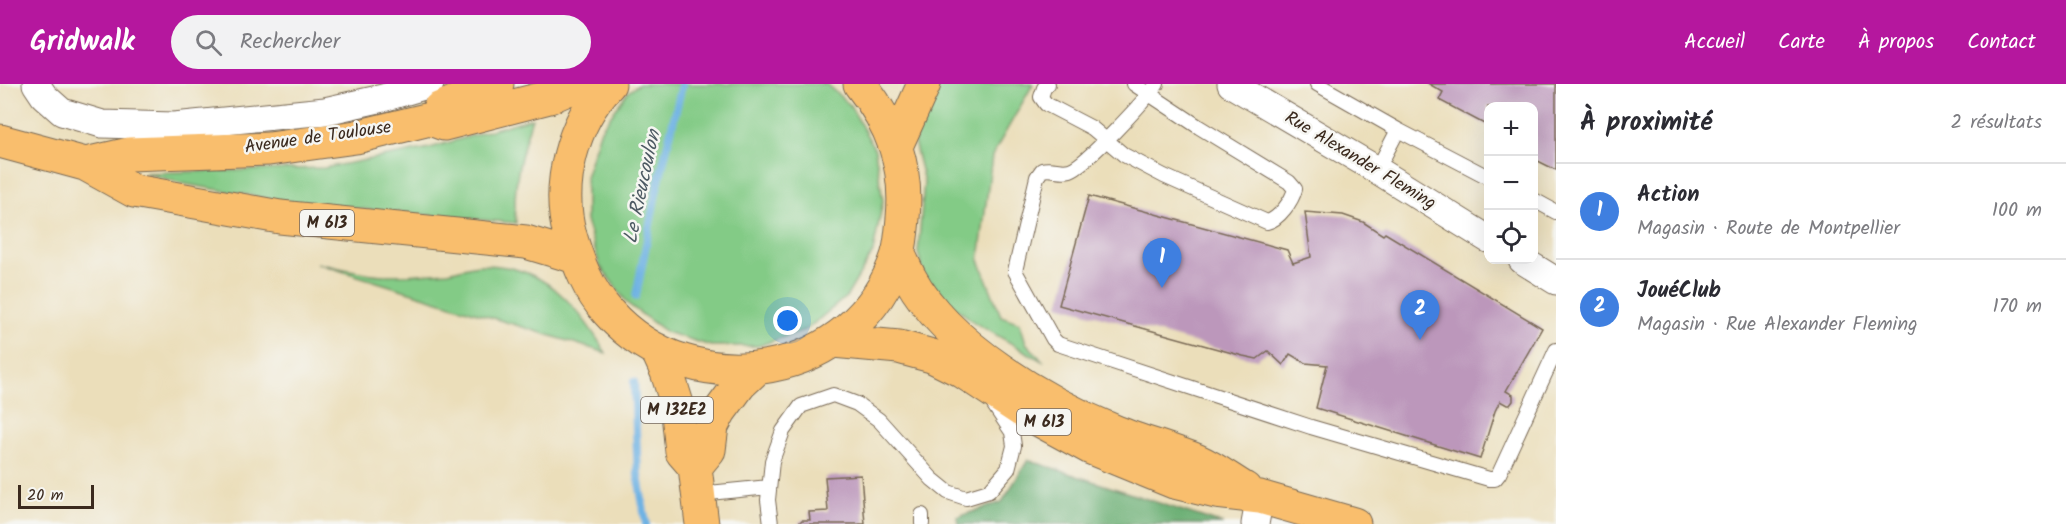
<!DOCTYPE html>
<html lang="fr">
<head>
<meta charset="utf-8">
<style>
  :root { --surface:#fff; --page:#f2f2f3; --text:#2b2b33; --muted:#7c7c81; --line:#e1e1e2; --accent:#b5179e }
  body { margin:0; font-family:Kalam,sans-serif; background:var(--page); color:var(--text) }
  .controls { position:absolute; right:18px; top:18px; display:grid; overflow:hidden; border-radius:12px; box-shadow:0 6px 24px #0002 }
  .controls button { width:54px; height:54px; display:grid; place-items:center; padding:0; border:0; border-bottom:2px solid var(--line); background:var(--surface); color:var(--text); font:30px sans-serif }
  .scale { position:absolute; left:18px; bottom:15px; width:76px; box-sizing:border-box; padding-left:6px; border:3px solid #3b2a1e; border-top:0; font-size:16px; line-height:21px; white-space:nowrap; color:#3b2a1e; -webkit-text-stroke:4px #f6f6f2; paint-order:stroke }
  .you { position:absolute; left:788px; top:237px; width:21px; height:21px; margin:-15px; border:4px solid #fff; border-radius:50%; background:#1a73e8; box-shadow:0 0 0 9px #1a73e833 }
  .badge { display:grid; place-items:center; width:39px; height:39px; border-radius:50%; background:var(--accent); color:#fff; font-size:20px; font-weight:700 }
  .pin { position:absolute; translate:-50% -50px; filter:drop-shadow(0 2px 3px #0008) }
  .pin::after { content:''; position:absolute; top:32px; width:21px; height:18px; background:inherit; clip-path:polygon(0 0,100% 0,50% 100%) }
  .list { margin:0; padding:0; list-style:none }
  h2 { display:flex; justify-content:space-between; align-items:center; height:78px; margin:0; padding:0 24px; font-size:26px }
  h2 small { font-size:20px; font-weight:400; color:var(--muted) }
  .list li { display:grid; grid-template-columns:39px 1fr auto; gap:18px; align-items:center; box-sizing:border-box; height:96px; padding:0 24px; border-top:2px solid var(--line) }
  .list b { display:block; font-size:22px; white-space:nowrap }
  .list p { margin:0; font-size:20px; white-space:nowrap; color:var(--muted) }
  .list em { font-size:20px; font-style:normal; color:var(--muted) }
  .icon { flex:none; width:33px; height:33px; fill:none; stroke:currentColor; stroke-width:2; stroke-linecap:round; stroke-linejoin:round }
  .map { position:relative; flex:none; width:1556px; height:440px; overflow:hidden }
  header { display:flex; align-items:center; gap:36px; box-sizing:border-box; height:84px; padding:0 30px; background:var(--accent); color:#fff }
  header strong { font-size:28px }
  nav { display:flex; gap:33px; margin-inline-start:auto; font-size:21px }
  .search { width:420px; height:54px; background:var(--page); display:flex; align-items:center; gap:15px; box-sizing:border-box; padding:0 21px; border-radius:33px; color:var(--muted); font-size:22px }
  main { display:flex }
  aside { flex:1; background:var(--surface) }
  .map>svg:first-child { display:block }
  .green { fill:#83cb86; stroke:#5f7a52; stroke-width:1.5 }
  .forest { fill:#6aaf73; stroke:#526c48; stroke-width:1.5 }
  .lines { fill:none; stroke-linecap:round; stroke-linejoin:round }
  .stream { stroke:#6eb2e3; stroke-width:8 }
  .building { fill:#bc97bb }
  .lane-casing { stroke:#796955; stroke-width:16 }
  .street-casing { stroke:#796955; stroke-width:29 }
  .primary-casing { stroke:#796955; stroke-width:35 }
  .lane { stroke:#fff; stroke-width:14 }
  .street { stroke:#fff; stroke-width:27 }
  .primary { stroke:#f9be6d; stroke-width:33 }
  .labels { text-anchor:middle; dominant-baseline:central; stroke-width:5; stroke-linejoin:round; paint-order:stroke }
  .shield { fill:#f6f6f2; stroke:#73675e; stroke-width:1.5 }
  .shield-label { font-size:16px; font-weight:bold; fill:#3b2a1e }
  .street-label { font-size:18px; fill:#3b2a1e; stroke:#f6f6f2 }
  .water-label { font-size:20px; font-style:italic; fill:#4d5a63; stroke:#f6f6f2 }
</style>
</head>
<body>
<header>
<strong>Gridwalk</strong>
<div class="search"><svg class="icon" aria-label="search" viewBox="0 0 24 24"><circle cx="10" cy="10" r="6"/><path d="M15 15l6 6"/></svg>Rechercher</div>
<nav><a>Accueil</a><a>Carte</a><a>À propos</a><a>Contact</a></nav>
</header>
<main>
<div class="map">
<svg width="1556" height="440" viewBox="0 0 1556 440">
  <rect width="100%" height="100%" fill="#f6f6f2"/>
  <filter id="ink" filterUnits="userSpaceOnUse"><feTurbulence type="fractalNoise" baseFrequency=".0167" numOctaves="2"/><feDisplacementMap in="SourceGraphic" scale="12" xChannelSelector="R" yChannelSelector="G"/><feConvolveMatrix kernelMatrix="1 2 1 2 8 2 1 2 1" color-interpolation-filters="sRGB"/></filter>
  <filter id="wash" filterUnits="userSpaceOnUse"><feTurbulence type="fractalNoise" baseFrequency=".008" numOctaves="4" result="noise"/><feDisplacementMap in="SourceGraphic" scale="24" xChannelSelector="R" yChannelSelector="G"/><feGaussianBlur stdDeviation="1.35" result="paint"/><feColorMatrix in="noise" values="0 0 0 0 0 0 0 0 0 0 0 0 0 0 0 0 0 1.4 0 .05"/><feComposite in="paint" operator="in"/></filter>
  <g filter="url(#wash)">
    <rect width="100%" height="100%" fill="#ebdeba"/>
    <path class="green" d="M639,0h187l24,21 25,45 8,51 -10,51 -26,44 -40,33 -49,17h-47l-45,-14 -38,-28 -28,-38 -14,-45v-47l15,-45 27,-37z
      M939,0h94l-41,72 -13,104 22,56 19,7 6,20 18,19 -69,-39 -21,-17 -29,-29 -7,-24 6,-71 -10,-40z
      M532,34c-11,35 -20,68 -16,105l-222,-20 -109,-19 -40,-11 179,-5 106,-20z
      M316,179c22,4 46,11 68,12 20,0 43,-1 64,-3 10,-2 21,-6 31,-7 64,-2 97,38 127,88z"/>
    <path class="forest" d="M1028,376l195,64h-265l-1,-7 45,-15z"/>
    <g class="lines">
      <path class="stream" d="M636,212l20,-103 26,-108
        M634,298l4,94 8,48"/>
    </g>
    <g id="blocks">
      <path class="building" d="M1429,0h127v86l-22,-11v-53h-46v20l-49,-26 4,-8z
        M1089,112l198,54 6,13 18,-6 -6,-45 38,3 20,7 20,13 2,-2 157,95 -36,63 7,4v6l-3,4h-3l-7,-4 -5,10 -15,48 -164,-51 11,-43 -22,-2 -15,-9 -7,11 -15,-14 -11,8 -14,-3 -184,-51z
        M861,391l4,49h-67l4,-4h8l-1,-8 19,-1 -3,-34z"/>
    </g>
  </g>
  <g filter="url(#ink)">
    <use href="#blocks" fill-opacity="0" stroke="#796955" stroke-width="1.5"/>
    <g class="lines">
      <g class="lane-casing">
        <path id="lane" d="M1048,0l-4,4 -3,9 5,7 46,24 32,27 40,21 103,46c12,-3 25,-21 28,-33l-6,-7 -90,-55 -65,-43
          M1157,0c-12,16 -71,81 -87,86 -10,3 -18,-3 -28,0l-5,7 -22,94 38,68 5,5 253,83 178,52h6l4,-5 57,-124
          M1317,0l81,46 90,47
          M1377,86l21,-40
          M1534,116l22,12
          M699,410l70,-7
          M922,431v9
          M771,440l-3,-24 4,-39 11,-30 18,-25 32,-11 24,9 22,16 53,59 16,13 18,6 23,-7 19,-22 6,-23 -2,-14 -18,-27"/>
      </g>
      <g class="street-casing">
        <path id="street" d="M36,0l8,12 18,16 40,12 72,2 151,-15 58,-13 47,-14
          M1231,0l146,86 111,69
          M1522,176l34,21
          M1255,440l5,-27"/>
      </g>
      <g class="primary-casing">
        <path id="primary" d="M609,0c-37,38 -53,101 -39,151 8,28 18,55 38,77 85,96 250,67 290,-58 3,-11 4,-25 5,-36 5,-52 -11,-94 -43,-134
          M439,25l58,-25
          M0,57l85,23 49,27 146,26 246,25 50,15
          M896,62l28,-62
          M85,80l44,-10 140,-5 87,-12 74,-18 14,5 105,-27 30,-13
          M898,169c4,8 8,17 12,25 37,68 135,125 206,154 27,11 55,18 82,29 16,7 32,19 47,28
          M833,257l66,6 33,9 30,15 59,39 70,38 83,34 42,10 44,5 94,27
          M657,266l10,22 10,32 5,48 13,15 7,57
          M695,383l14,-17 3,-24 8,-15 20,-27 16,-15"/>
      </g>
      <use href="#lane" class="lane"/>
      <use href="#street" class="street"/>
      <use href="#primary" class="primary"/>
    </g>
  </g>
  <g class="labels">
    <g class="shield">
      <rect x="300" y="126" width="54" height="26" rx="4.5"/>
      <rect x="641" y="313" width="72" height="26" rx="4.5"/>
      <rect x="1017" y="325" width="54" height="26" rx="4.5"/>
    </g>
    <g class="shield-label">
      <text x="327" y="139">M 613</text>
      <text x="677" y="326">M 132E2</text>
      <text x="1044" y="338">M 613</text>
    </g>
    <g class="street-label">
      <text transform="translate(318 54) rotate(-8)">Avenue de Toulouse</text>
      <text transform="translate(1360 77) rotate(31)">Rue Alexander Fleming</text>
    </g>
    <g class="water-label">
      <text transform="translate(643 103) rotate(-78)">Le Rieucoulon</text>
    </g>
  </g>
</svg>
<div class="controls">
<button>+</button>
<button>−</button>
<button><svg class="icon" aria-label="locate" viewBox="0 0 24 24"><circle cx="12" cy="12" r="6"/><path d="M12 2v4M12 18v4M2 12h4M18 12h4"/></svg></button>
</div>
<div class="scale">20 m</div>
<div class="you"></div>
<div class="pin badge" style="left:1162px;top:204px;background:#3f7fe0">1</div>
<div class="pin badge" style="left:1420px;top:256px;background:#3f7fe0">2</div>
</div>
<aside>
<h2>À proximité<small>2 résultats</small></h2>
<ul class="list">
<li><span class="badge" style="background:#3f7fe0">1</span><div><b>Action</b><p>Magasin · Route de Montpellier</p></div><em>100 m</em></li>
<li><span class="badge" style="background:#3f7fe0">2</span><div><b>JouéClub</b><p>Magasin · Rue Alexander Fleming</p></div><em>170 m</em></li>
</ul>
</aside>
</main>
</body>
</html>
